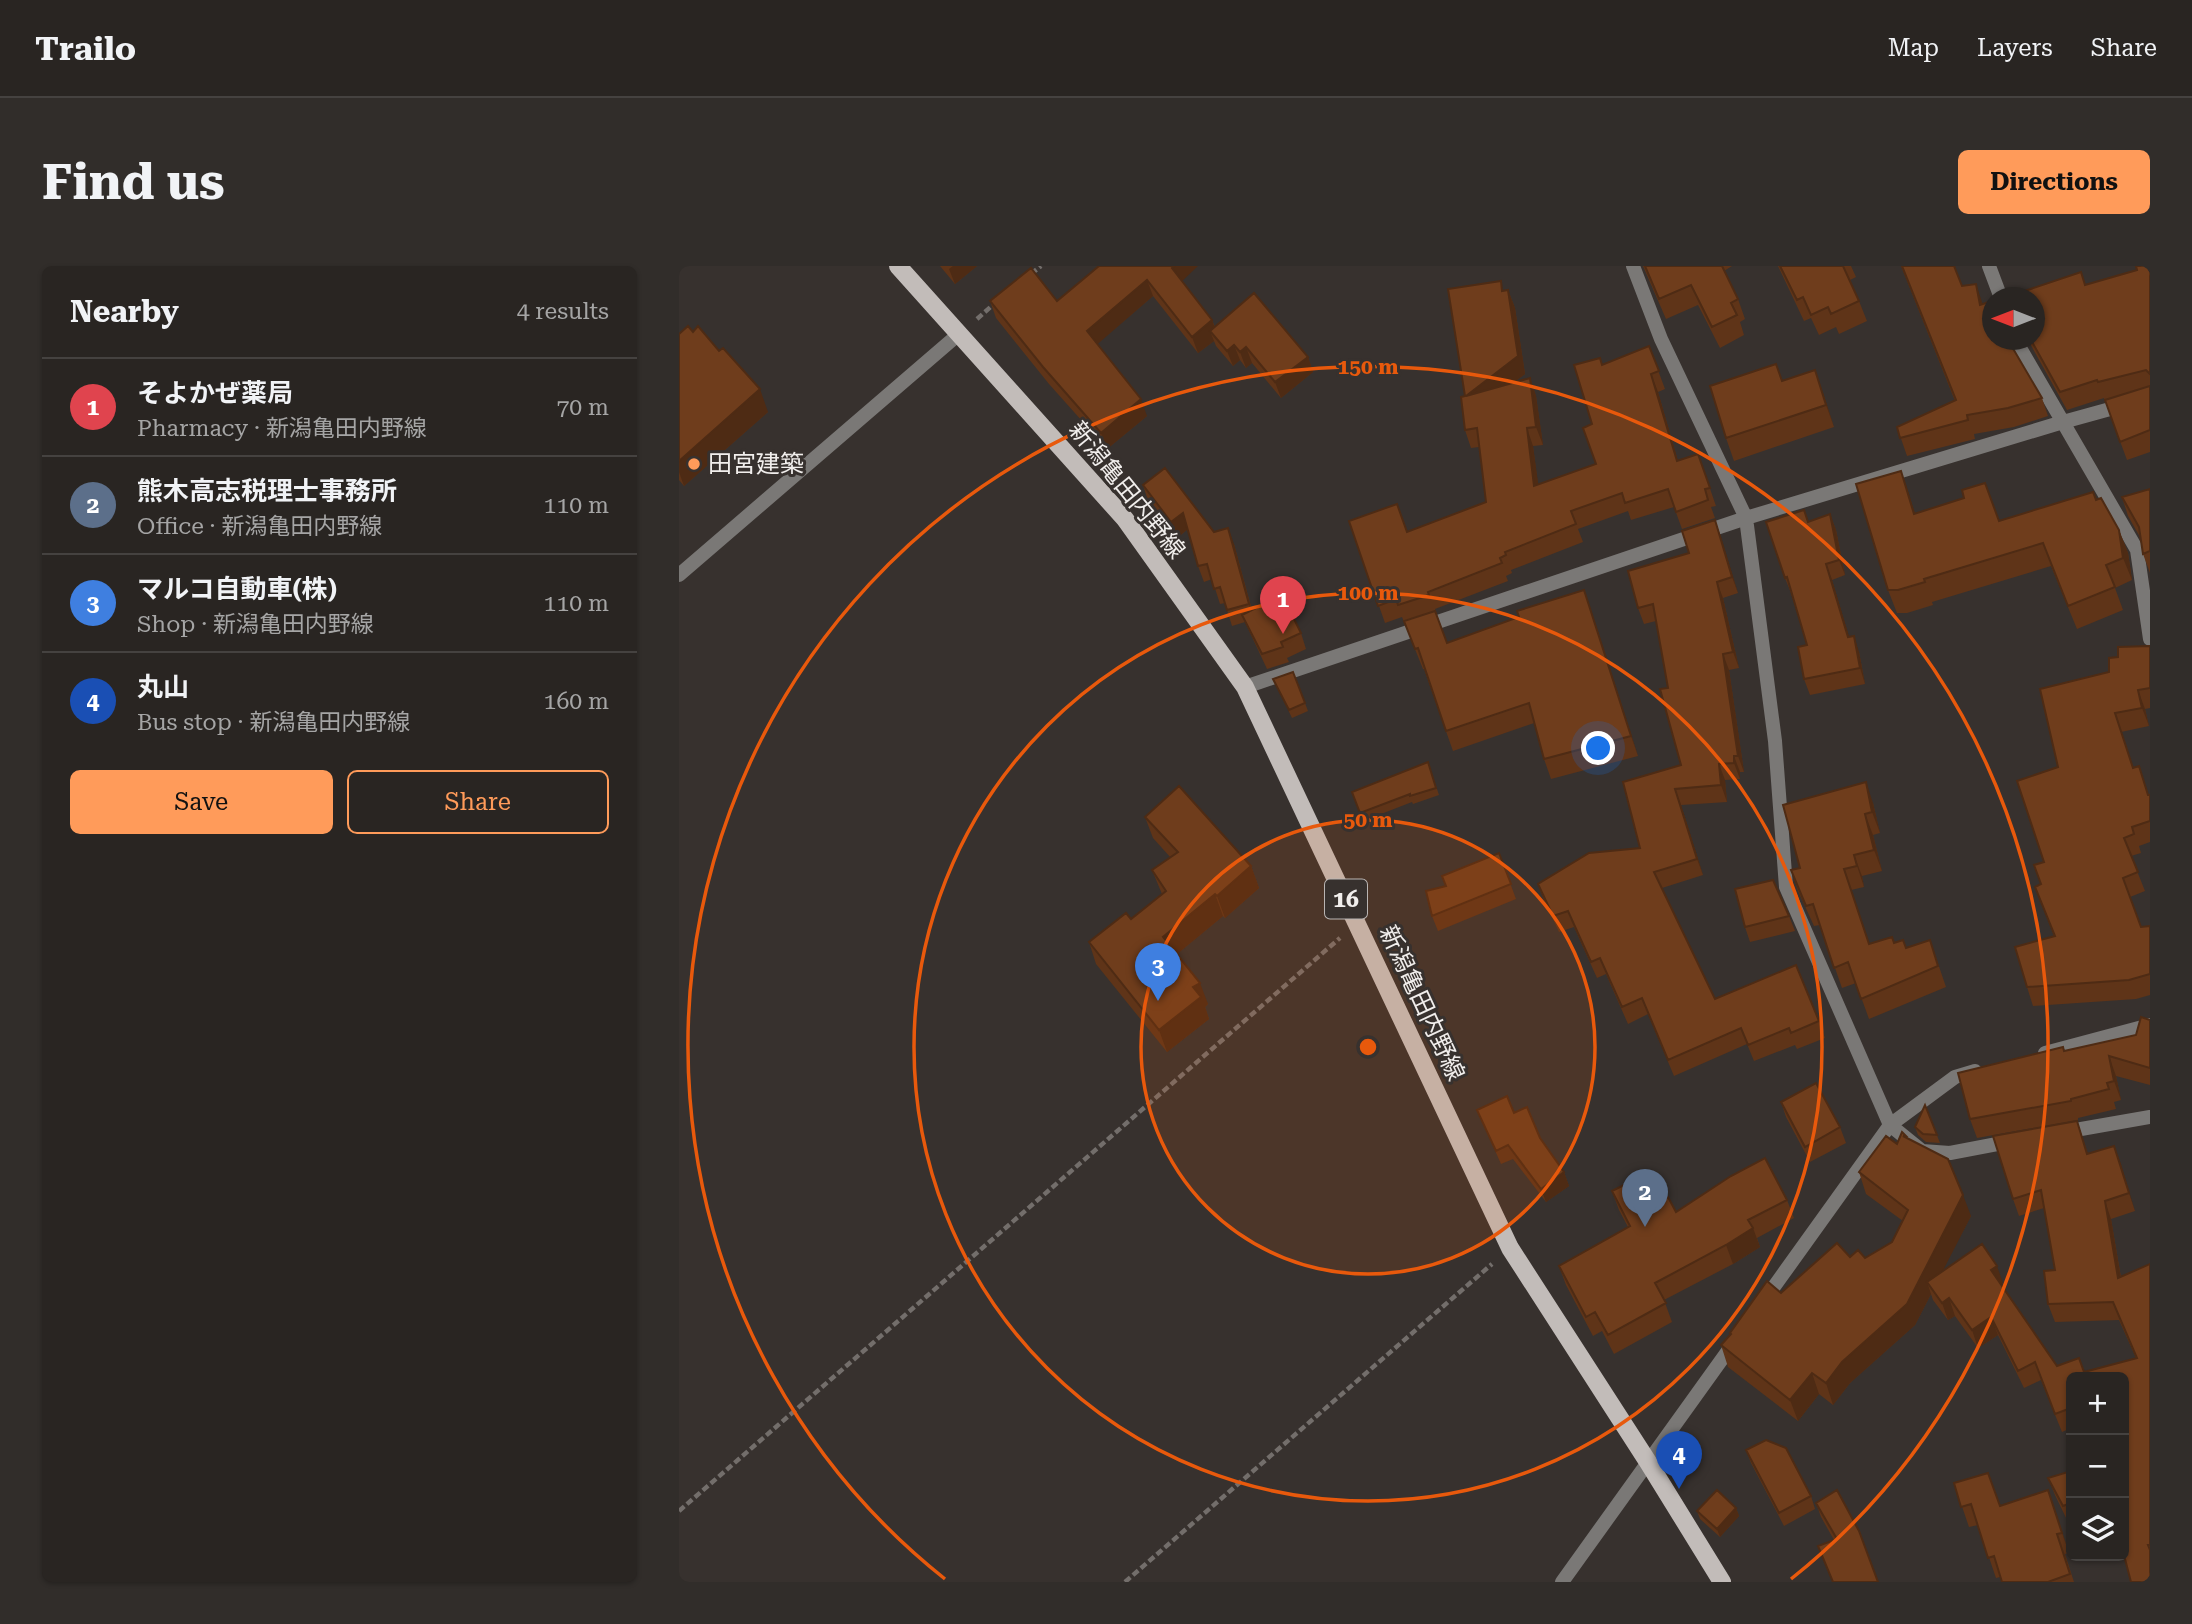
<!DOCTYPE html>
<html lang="en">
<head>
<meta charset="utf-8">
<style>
  :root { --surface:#292522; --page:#312d2a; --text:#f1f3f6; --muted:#a5a5a5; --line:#454240; --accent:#ff9b5a }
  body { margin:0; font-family:"Roboto Serif","Noto Sans JP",serif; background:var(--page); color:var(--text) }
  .controls { position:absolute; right:21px; bottom:21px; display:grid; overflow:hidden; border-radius:10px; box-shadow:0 2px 5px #0004 }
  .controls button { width:63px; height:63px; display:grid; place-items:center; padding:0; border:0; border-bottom:2px solid var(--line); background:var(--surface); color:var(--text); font:35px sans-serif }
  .compass { position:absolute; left:1303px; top:21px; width:63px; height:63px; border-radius:50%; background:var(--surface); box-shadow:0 2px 5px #0004; rotate:270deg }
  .you { position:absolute; left:920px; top:483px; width:24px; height:24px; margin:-18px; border:5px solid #fff; border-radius:50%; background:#1a73e8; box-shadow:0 0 0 10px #1a73e833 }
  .badge { display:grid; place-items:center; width:46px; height:46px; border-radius:50%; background:var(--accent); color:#fff; font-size:23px; font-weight:700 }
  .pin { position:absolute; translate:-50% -58px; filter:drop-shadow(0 2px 4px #0008) }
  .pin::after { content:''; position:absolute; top:37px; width:24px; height:21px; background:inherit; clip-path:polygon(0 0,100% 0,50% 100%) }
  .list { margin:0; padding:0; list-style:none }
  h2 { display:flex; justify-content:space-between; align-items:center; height:91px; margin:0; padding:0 28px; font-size:30px }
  h2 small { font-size:23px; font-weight:400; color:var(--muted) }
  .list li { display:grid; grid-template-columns:46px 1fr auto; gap:21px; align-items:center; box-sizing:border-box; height:98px; padding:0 28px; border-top:2px solid var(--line) }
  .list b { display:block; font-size:26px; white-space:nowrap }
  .list p { margin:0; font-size:23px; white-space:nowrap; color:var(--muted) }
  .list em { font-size:23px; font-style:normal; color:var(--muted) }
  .actions { display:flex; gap:14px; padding:21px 28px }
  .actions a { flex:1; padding:16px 0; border:2px solid var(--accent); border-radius:10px; text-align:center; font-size:24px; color:var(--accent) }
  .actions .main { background:var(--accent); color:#111 }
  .icon { flex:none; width:38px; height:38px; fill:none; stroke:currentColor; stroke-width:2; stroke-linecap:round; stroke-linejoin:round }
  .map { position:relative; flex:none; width:1471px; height:1316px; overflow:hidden; border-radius:10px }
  header { display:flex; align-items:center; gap:42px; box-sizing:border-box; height:98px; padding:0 35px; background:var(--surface); border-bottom:2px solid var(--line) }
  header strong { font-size:33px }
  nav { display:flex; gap:38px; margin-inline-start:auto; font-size:24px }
  .intro { display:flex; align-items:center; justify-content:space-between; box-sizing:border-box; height:168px; padding:0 42px }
  h1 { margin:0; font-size:49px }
  .button { padding:18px 32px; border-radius:10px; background:var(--accent); color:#111; font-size:24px; font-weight:700 }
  main { display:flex; gap:42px; padding:0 42px }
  aside { flex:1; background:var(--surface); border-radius:10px; box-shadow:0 2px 5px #0004 }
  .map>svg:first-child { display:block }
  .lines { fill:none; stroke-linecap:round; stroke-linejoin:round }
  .path { stroke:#736e6b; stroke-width:4.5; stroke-dasharray:7 3.5; stroke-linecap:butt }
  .minor { stroke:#7a7876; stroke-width:14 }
  .primary { stroke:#c2bcb9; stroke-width:18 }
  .wall { fill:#5f3418 }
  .shaded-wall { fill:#4e2b14 }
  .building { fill:#6f3d1c; stroke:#4e2b14; stroke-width:2 }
  .ring { fill:none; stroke:#e8590c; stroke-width:3.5 }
  .poi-dot { fill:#ff9b5a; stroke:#37312e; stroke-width:2.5 }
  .labels { text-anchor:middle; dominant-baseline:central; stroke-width:6; stroke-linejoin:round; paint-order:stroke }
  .shield { fill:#37312e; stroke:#b9b5b3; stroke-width:2 }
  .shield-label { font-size:23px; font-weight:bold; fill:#f1eeec }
  .poi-label { font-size:24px; fill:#f1eeec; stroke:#37312e; text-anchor:start }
  .street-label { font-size:24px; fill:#f1eeec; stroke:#37312e }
  .centre { fill:#e8590c; stroke:#37312e; stroke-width:3.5 }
  .ring-label { font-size:21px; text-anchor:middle; font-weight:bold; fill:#e8590c; stroke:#37312e; stroke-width:6; stroke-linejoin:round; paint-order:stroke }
</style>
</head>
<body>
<header>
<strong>Trailo</strong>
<nav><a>Map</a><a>Layers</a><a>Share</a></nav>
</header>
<div class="intro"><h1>Find us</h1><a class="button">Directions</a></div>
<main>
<aside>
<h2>Nearby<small>4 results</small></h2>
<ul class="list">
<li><span class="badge" style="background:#e0444e">1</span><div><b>そよかぜ薬局</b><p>Pharmacy · 新潟亀田内野線</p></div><em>70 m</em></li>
<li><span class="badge" style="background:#5c6f8a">2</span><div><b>熊木高志税理士事務所</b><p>Office · 新潟亀田内野線</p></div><em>110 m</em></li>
<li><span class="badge" style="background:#3f7fe0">3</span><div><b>マルコ自動車(株)</b><p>Shop · 新潟亀田内野線</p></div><em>110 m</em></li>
<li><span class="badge" style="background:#1a4fb4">4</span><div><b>丸山</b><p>Bus stop · 新潟亀田内野線</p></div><em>160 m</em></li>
</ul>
<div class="actions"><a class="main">Save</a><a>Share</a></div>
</aside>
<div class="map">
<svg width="1471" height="1316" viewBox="0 0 1471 1316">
  <rect width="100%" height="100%" fill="#37312e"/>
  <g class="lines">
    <path class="path" d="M352,8l10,-8
      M298,53l17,-15
      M0,1245l661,-573
      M446,1316l367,-318"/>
    <path class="minor" d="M954,0l28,73 85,179 29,223 11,146 104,238 32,26 28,2 63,-12
      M1310,0l12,32
      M1338,74l3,8 117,202 13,89
      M0,309l281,-242
      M566,421l501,-169 317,-96 87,-24
      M1366,787l105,-28
      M1385,866l86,-15
      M1084,1036l127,-177 65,-48 20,-6
      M883,1316l173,-241"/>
    <path class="primary" d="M219,0l227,253 120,168 265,561 138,214 74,120"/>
  </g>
  <path class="wall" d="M261,0h37l-22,18z
    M420,0l83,15 30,39 3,7 93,30 5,15 -32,26 -29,-35 -6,5 -6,-8 -7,6 -17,-20 -2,-5 -16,12 -45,-57 -56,48 50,72 -40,33 -58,-65 -53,-66 -6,-17h67z
    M964,0h89l-8,5 14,28 7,20 -5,3 4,13 -24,13 -22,-43 -32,14z
    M1099,0h73l5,11 -6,3 9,21 8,20 -28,13 -3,-7 -17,8 -8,-17 -7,3z
    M1222,0h53l8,20 30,54 50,58 6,18 -34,11 -40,7 1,5 -68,17 -10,-29 58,-26z
    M1471,0v186l-23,8 -23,-62 -37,12 -39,-70h6l52,-55z
    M829,24l7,18 10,66 -11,8 16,-4 6,18 7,49 -10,1 5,39 58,-21 -4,-40 10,-59 47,-19 16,43 -7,3 20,69 20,-7 18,52 -5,1 4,11 -33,11 -8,-22 -43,13 -3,-9 -50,18 5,13 -72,28 1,3 -6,3 2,5 -73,28 12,34 144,-33 47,146 -87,23 -7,-20 -10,-36 -81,28 -29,-82h-1l-21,-52 -17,6 -36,-102 58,11 79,-30 -7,-55 -8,1 -6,-18v-34l39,-105z
    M0,68l89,78 -84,74 -5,-6z
    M1144,127l11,34 -100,34 -8,-23z
    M1222,205l14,43 84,7 97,-21 23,30 9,23 4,27 -17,8 8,22 -46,19 -26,-63 -119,36 1,3 -26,8h-10l-9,-23z
    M464,219l71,47 20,12 18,66 49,23 5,16 -19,9 2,4 -22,7 -22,-47 -13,4 -7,-23 -5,1 -8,-25 -8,3 -6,-16 -10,-37 -11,9 -29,-37z
    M1471,223v84l-7,-19 -3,-17 -12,-21 -6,-19z
    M1151,248l6,16 9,45 -13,5 17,57 10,15 6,32 -55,11 -6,-16 3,-34 -16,-52 -6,-15 23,-56z
    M1036,254l23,73 -15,5 16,70 -10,2 15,102h-4v7l-15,1 2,22 -46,3 22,70 -41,13 53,111 104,22 6,17 -28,11 -2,-4 -41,16 -7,-17 -73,32 -26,-62 -20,10 -22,-50 -9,4 -23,-51 -15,5 -15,-32 -6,-16 102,-36 41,-83 -25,-144 -12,3 -6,-16 51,-55z
    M1471,380v62l-5,1 4,17 -28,6 12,36 16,27h1v47l-11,4 2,7 -10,3 14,35 -15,6 11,30 9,-1v69l-14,4 -103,7 -6,-19 27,-51 -19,-49 6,-3 17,-117 60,-110z
    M614,406l15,39 -16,7 -19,-39z
    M749,496l11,33 -26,9 -1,-2 -49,19 -11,-29z
    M1194,537l7,30 -7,2 9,36 -20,5 2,11 -13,3 18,54 25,-1 12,5 24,-8 16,47 -77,32 -13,-36 -14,5 -22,-63 -6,1 -16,-35 -7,-21 9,-2z
    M466,551l106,49 8,22 -34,30 -2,-2 -46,38 31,50 -3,3 4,12 -42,33 -71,-88 -7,-22 42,-23 31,-25 -10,-24 19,-12 -18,-20z
    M820,587l17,46 -78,32 -6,-15 13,-30z
    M1110,650l6,15 -45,11 -5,-15z
    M1471,754v65l-34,-9 5,24 -7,2 2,7 -38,9v2l-101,18 -7,-19 95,-68 71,-16z
    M1102,836l59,25 6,16 -36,19 -24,-45z
    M1246,839l15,38 -14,-1 -8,-7 -3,-8z
    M798,844l37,3 50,59 5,14 -23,16 -33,-43 -12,5z
    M1398,855l11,33 26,-8 21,65 -24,8 10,58 29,-13v318l-26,-205h-53v51l-9,4 -21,-52 -17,8 -26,-53 -20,13 -23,-32 -7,4 -15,-20 -2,-6 -16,31 -65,58 -17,22 -14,-11 -21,27 -70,-54 -7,-22 9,-10v-2l51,-40 69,-36 15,1 27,-16 11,-21 -37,-27 -7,-22 38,-28 5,-12 4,4 65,80 -29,55 61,12 -2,2 56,81 27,6 52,-14 -17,-38 -64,2 -7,-18 7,-34 -11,-62 -25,8 -6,-17z
    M933,925l48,10 16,11 111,-12 7,18 -37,20 3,9 -27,17 -69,36 8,22 -58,32 -12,-23 -9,5 -27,-51 -7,-19 69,-39 -9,-17z
    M1067,1184l65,46 4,13 -31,17 -33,-63z
    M1392,1205v52l-2,1 -14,-29 -7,-17z
    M1275,1217l46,23 55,4 14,43 -4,1 9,28h-72l-2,-5 -4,1 -18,-53 -9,2z
    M1137,1237l62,79h-45l-15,-36 16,-6 -13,-23z
    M1057,1242l3,8 -19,21 -20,-18 -3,-8z"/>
  <path class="shaded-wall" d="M274,0h24l-22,18 -6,-15z
    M495,0h24l-20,19 -6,-17z
    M468,14l6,16 -60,52 -6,-17z
    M1297,18l6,18 5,22 -7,-19z
    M829,24l7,18 10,66 -52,39 -7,-17z
    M533,54l6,17 -8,-6 4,10 -16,12 -6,-16z
    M555,79l6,15 -7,6 -6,-15z
    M567,81l6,16 -6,5 -6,-16z
    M629,91l5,15 -32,26 -6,-16z
    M1136,104l8,23 11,34 -8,-22z
    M972,108l7,18 25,87 -6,-18z
    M851,112l6,18 7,49 -7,-18z
    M81,123l8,23 -84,74 -5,-14v-11z
    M462,133l6,17 -40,33 -6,-16z
    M848,162l6,18 8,58 -7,-18z
    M1222,205l8,23 13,43 -8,-23z
    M504,247l6,15 -12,10 -6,-16z
    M1151,248l6,16 9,45 -6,-15z
    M1036,254l6,17 17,56 -6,-16z
    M549,262l6,16 20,76 -5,-16z
    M1440,264l9,23 4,27 -9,-22z
    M1147,298l6,16 22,73 -6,-16z
    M1038,316l6,16 16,70 -6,-16z
    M905,324l7,20 47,146 -7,-20z
    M1175,370l5,16 6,32 -5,-16z
    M1044,388l6,16 15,102 -6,-16z
    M1459,424l7,19 4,17 -7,-18z
    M1055,490l6,16v7l-6,-16z
    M1040,498l6,16 2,22 -6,-17z
    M1187,516l7,21 7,30 -8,-21z
    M996,523l6,16 22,70 -6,-16z
    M1186,548l8,21 9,36 -8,-21z
    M1175,589l8,21 2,11 -7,-21z
    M572,600l8,22 -34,30 -8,-22z
    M536,628l8,22 -52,43 -8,-22z
    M521,717l8,21 -3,3 4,12 -42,33 -8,-22 34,-43z
    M1430,790l7,20 5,24 -7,-19z
    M1435,880l7,18 14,47 -6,-18z
    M885,906l5,14 -23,16 -5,-13z
    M1284,929l8,21 -38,74 -6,-8 4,12 -16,31 -65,58 -17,22 -7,-22z
    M1426,935l6,18 13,77 -6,-18z
    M1074,962l7,19 -27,17 -7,-19z
    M1318,1000l6,17 -6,5 -6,-18z
    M1270,1032l6,18 -7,4 -6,-17z
    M1312,1051l7,18 -20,13 -6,-18z
    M1133,1107l7,21 -21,27 -8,-21z
    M1369,1224l7,20 14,43 -7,-20z
    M1057,1242l3,8 -19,21 -3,-8z"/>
  <path class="building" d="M420,0h75l-2,2 40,52 -20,17 -45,-57 -60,51 54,68 -40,34 -58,-66 -53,-66 41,-33 26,33z
    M966,0h77l16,33 -7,4 6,12 -25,12 -21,-42 -32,14z
    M1101,0h63l16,35 -28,13 -3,-7 -17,8 -8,-18 -6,3z
    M1223,0h52l8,20 14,-2 4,21 12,-4v39h16l34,58 -34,10 -41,7 1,5 -68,18 -3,-11 59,-27z
    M1457,0h14v108l-4,-4 -48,12 -1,-2 -37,12 -29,-52h3v-42h-30l77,-26 4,13 52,-15z
    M822,15l1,10 6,-1 10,66 -52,40 64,-18 6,49 -9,1 7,58 62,-22 -13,-36 9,-4 -18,-59 26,-7 2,7 47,-19 10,25 -8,3 26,87 21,-7 12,34 -5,1 3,11 -32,12 -8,-23 -43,14 -3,-10 -51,18 5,13 -71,28 1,3 -6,3 2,5 -74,29 1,3 -31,10 -2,-6 -18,7 -29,-85 48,-17 10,28 79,-30 -9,-74 -12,2 -4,-33 4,-1 -17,-107z
    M575,27l54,64 -33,25 -29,-35 -6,5 -6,-7 -7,6 -17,-20z
    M9,60l5,6 5,-6 21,25 4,-3 37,41 -81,72v-127z
    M1097,98l6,17 33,-11 11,35 -100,33 -16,-52z
    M1471,119v45l-30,12 -15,-42 45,-14z
    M486,202l49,64 14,-4 21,76 -22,6 -7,-23 -6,2 -7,-25 -9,2 -15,-53 -12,9 -28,-37z
    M1222,205l13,43 50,-16 -2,-8 23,-7 14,38 94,-29 3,8 5,-2 18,32 4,28 -17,7 9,22 -47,19 -25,-63 -119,36 1,3 -27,8h-10l-32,-106z
    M1471,223v62l-7,3 -4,-27 -17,-30z
    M1125,244l4,12 22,-8 9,46 -13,4 22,73 6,-1 6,32 -56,11 -6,-32 9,-2 -20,-68 -2,1 -19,-56z
    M1036,254l17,57 -15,5 16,70 -10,2 15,102h-4v7l-15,1 2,21 -46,4 22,70 -43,13 61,127 81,-34 23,56 -28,12 -2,-5 -41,17 -7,-17 -73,32 -26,-62 -20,9 -22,-49 -9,4 -23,-51 -15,5 -15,-32 51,-31 51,-5 -17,-66 58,-17 -21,-76 8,-1 -15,-84 -15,4 -10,-37 61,-18 -7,-22z
    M905,324l47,146 -87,23 -15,-56 -83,28 -28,-83 -3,1 -11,-28 31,-10 12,32 72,-26 -2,-6z
    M603,329l19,38 -20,9 2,5 -21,7 -20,-39z
    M1471,380v42l-12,2 4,18 -27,5 18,55 6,-2 9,29h2v26l-18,6 2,7 -10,4 14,34 -15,6 18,49 9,-1v48l-21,6 -102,7 -12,-40 40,-11 -20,-49 6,-3 -7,-19 10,-3 -27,-81 41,-14 -18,-78 69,-17v-14l9,-1v-10z
    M614,406l12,31 -16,7 -16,-31z
    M749,496l8,26 -26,8v-2l-50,19 -8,-21z
    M1187,516l6,30 -7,2 9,36 -20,5 3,11 -13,3 25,75 23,-7 2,6 9,-3 3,8 24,-8 8,26 -77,33 -13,-37 -14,6 -21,-64 -7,2 -15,-36 9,-2 -17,-63z
    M500,520l72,80 -34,30 -2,-2 -52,43 37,46 -7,4 8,10 -42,33 -70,-88 37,-29 5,6 35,-28 -14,-21 26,-18 -33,-35z
    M820,587l12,31 -79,32 -6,-25 20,-5 -4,-10z
    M1094,614l16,36 -44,11 -10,-38z
    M1462,751l9,3v48l-41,-12 5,25 -7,2 2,6 -38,10v2l-101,18 -12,-46 105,-26 1,4 72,-16z
    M1137,817l24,44 -35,20 -24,-45z
    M828,830l7,17 13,-6 13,31 24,34 -23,17 -33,-44 -12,6 -19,-41z
    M1246,839l12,30 -14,-1 -8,-7z
    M1398,855l10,33 27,-8 15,47 -24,8 13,77 32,-14v281h-2l2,5v32h-19l-7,-27v-178h-53v31l-16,6 -20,-52 -17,9 -27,-54 -19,13 -23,-32 -7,5 -15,-21 55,-38 15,22 -6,4 66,96 22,-8 5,14 53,-14 -24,-56 -65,2 -4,-33 11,-1 -14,-80 -28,9 -20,-63z
    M1223,866l4,4h-3l45,23 15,36 -56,109 -65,58 -16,21 -14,-10 -22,27 -69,-55 10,-11 -1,-1 37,-52 14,12 56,-50 13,14 8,-7 7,8 27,-16 16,-32 -49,-38 27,-36 11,8z
    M1086,892l22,42 -39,20 5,8 -27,17 -71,38 11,20 -58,32 -13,-23 -9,5 -27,-51 71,-40 -18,-35 34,-17 14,27 8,-4 8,15 55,-36z
    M1087,1174l20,8 25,48 -32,17 -33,-63z
    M1392,1205v32l-8,3 -15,-28z
    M1309,1207l12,33 48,-16 14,43 -5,1 13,40 -22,8h-46l-8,-26 -6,2 -17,-54 -10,3 -7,-24z
    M1038,1224l19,18 -19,21 -20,-18z
    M1158,1224l22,41 19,51h-45l-15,-36 19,-7 -21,-36z"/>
  <circle cx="689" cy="781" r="227" fill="#e8590c" fill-opacity=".12"/>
  <g class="ring">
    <circle cx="689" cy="781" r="227"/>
    <circle cx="689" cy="781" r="454"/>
    <path d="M266 1313A680 680 0 1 1 1112 1313"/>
  </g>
  <circle class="poi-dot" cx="15" cy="198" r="7"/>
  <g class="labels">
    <rect class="shield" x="646" y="613.5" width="42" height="39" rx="5"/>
    <g class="shield-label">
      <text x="667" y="633">16</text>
    </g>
    <g class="poi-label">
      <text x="29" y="198">田宮建築</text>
    </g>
    <g class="street-label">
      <text transform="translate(448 224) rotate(51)">新潟亀田内野線</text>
      <text transform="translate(743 737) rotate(65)">新潟亀田内野線</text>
    </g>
  </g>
  <circle cx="689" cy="781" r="10" class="centre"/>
  <g class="ring-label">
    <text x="689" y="108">150 m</text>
    <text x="689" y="334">100 m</text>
    <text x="689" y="561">50 m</text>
  </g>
</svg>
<div class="controls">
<button>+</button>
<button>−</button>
<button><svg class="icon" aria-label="layers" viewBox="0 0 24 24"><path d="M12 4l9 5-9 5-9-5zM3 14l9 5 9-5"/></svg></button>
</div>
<svg class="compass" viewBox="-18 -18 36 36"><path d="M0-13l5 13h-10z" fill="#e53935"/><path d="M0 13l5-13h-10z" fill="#a5a5a5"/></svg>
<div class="you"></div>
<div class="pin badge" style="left:604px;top:368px;background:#e0444e">1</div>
<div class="pin badge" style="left:966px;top:961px;background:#5c6f8a">2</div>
<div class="pin badge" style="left:479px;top:735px;background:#3f7fe0">3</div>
<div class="pin badge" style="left:1000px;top:1223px;background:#1a4fb4">4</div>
</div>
</main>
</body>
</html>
